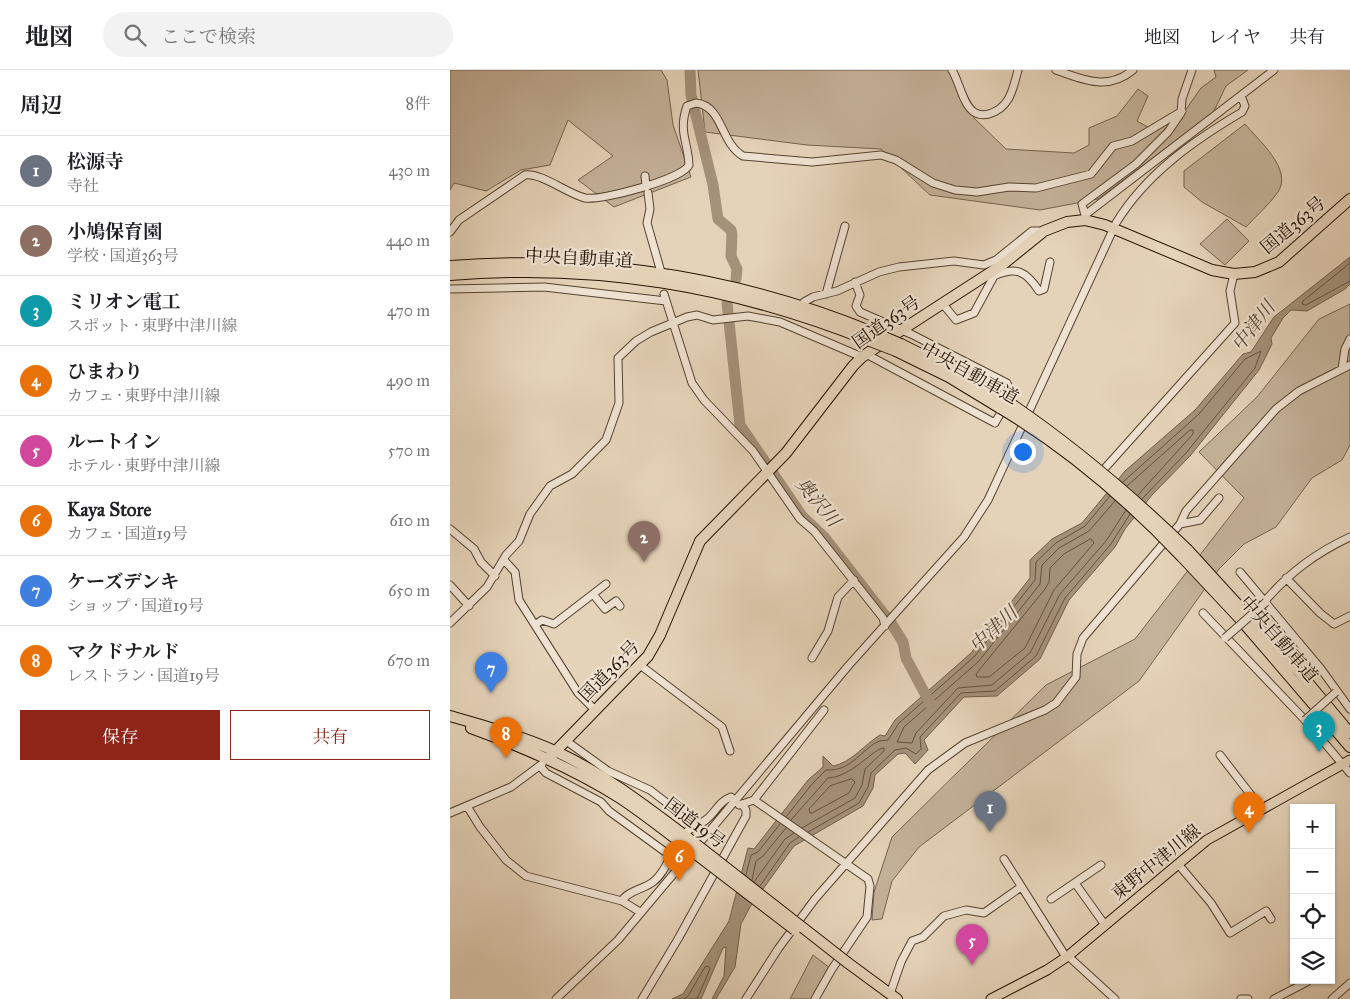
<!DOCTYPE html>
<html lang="ja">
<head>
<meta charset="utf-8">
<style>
  :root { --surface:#fff; --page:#f2f2f2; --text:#202124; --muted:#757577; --line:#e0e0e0; --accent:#8f2418 }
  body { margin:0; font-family:"IM FELL Great Primer","Noto Serif JP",serif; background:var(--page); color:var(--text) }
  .controls { position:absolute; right:15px; bottom:15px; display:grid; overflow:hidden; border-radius:0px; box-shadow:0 1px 4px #0004 }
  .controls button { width:45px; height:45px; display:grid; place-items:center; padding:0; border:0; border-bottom:1px solid var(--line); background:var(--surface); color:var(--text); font:25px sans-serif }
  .you { position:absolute; left:572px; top:381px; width:18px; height:18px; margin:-12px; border:4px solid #fff; border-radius:50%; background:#1a73e8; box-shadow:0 0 0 8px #1a73e833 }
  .badge { display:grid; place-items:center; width:32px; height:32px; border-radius:50%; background:var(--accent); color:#fff; font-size:16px; font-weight:700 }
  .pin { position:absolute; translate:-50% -41px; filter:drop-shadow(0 1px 2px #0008) }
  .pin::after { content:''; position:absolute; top:26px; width:18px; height:15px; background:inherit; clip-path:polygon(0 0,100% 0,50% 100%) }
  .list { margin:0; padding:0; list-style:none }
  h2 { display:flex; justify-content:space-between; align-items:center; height:65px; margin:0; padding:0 20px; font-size:21px }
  h2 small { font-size:16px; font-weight:400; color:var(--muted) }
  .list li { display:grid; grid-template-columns:32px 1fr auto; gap:15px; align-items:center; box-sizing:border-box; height:70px; padding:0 20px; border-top:1px solid var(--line) }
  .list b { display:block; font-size:19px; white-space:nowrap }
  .list p { margin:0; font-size:16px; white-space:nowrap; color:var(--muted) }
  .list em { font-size:16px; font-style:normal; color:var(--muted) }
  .actions { display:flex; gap:10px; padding:15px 20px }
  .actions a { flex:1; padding:11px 0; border:1px solid var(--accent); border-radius:0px; text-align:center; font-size:18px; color:var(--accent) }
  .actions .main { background:var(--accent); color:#fff }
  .icon { flex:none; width:28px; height:28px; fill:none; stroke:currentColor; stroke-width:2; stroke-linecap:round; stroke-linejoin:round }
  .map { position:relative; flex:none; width:900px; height:929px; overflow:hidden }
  header { display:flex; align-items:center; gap:30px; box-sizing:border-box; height:70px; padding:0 25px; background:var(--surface); border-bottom:1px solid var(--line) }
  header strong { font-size:24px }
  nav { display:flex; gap:28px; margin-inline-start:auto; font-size:18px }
  .search { width:350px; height:45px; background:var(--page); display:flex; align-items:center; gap:12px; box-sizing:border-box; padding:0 18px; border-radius:28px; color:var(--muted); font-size:19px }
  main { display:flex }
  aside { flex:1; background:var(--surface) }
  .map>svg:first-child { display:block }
  .green { fill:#c4b29a; stroke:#74624d }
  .water { fill:#a4917a; stroke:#715e49 }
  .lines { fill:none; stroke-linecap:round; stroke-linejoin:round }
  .shore { stroke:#64523d; stroke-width:1 }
  .river { stroke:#a4917a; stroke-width:11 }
  .minor-tunnel { stroke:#bfac94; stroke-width:7; stroke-dasharray:7 3.5; stroke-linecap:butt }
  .minor-casing { stroke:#55422e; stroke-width:9 }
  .major-casing { stroke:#251200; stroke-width:11 }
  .highway-casing { stroke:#251200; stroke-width:12 }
  .minor { stroke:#eee2d2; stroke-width:7 }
  .major { stroke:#e5d3b9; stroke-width:9 }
  .highway { stroke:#e5d3b9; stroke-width:10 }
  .minor-bridge-casing { stroke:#55422e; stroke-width:9; stroke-linecap:butt }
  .highway-bridge-casing { stroke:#251200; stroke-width:12; stroke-linecap:butt }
  .minor-bridge { stroke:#eee2d2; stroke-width:7 }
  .highway-bridge { stroke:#e5d3b9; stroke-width:10 }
  .labels { text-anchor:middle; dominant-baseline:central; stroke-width:4.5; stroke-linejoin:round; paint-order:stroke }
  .street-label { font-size:18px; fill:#251200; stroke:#eee2d2 }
  .water-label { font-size:19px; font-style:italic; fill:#584531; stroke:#eee2d2 }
</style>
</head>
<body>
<header>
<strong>地図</strong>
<div class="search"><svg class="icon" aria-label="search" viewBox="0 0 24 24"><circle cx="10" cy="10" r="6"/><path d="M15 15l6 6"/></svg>ここで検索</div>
<nav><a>地図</a><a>レイヤ</a><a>共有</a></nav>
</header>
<main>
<aside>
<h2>周辺<small>8件</small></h2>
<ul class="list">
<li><span class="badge" style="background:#6b7280">1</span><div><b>松源寺</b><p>寺社</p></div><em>430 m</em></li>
<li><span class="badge" style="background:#8d6e63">2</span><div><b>小鳩保育園</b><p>学校 · 国道363号</p></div><em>440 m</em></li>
<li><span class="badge" style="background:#0f9aa8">3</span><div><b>ミリオン電工</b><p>スポット · 東野中津川線</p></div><em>470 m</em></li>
<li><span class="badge" style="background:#e8710a">4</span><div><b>ひまわり</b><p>カフェ · 東野中津川線</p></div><em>490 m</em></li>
<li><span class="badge" style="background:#d1479c">5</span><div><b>ルートイン</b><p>ホテル · 東野中津川線</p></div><em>570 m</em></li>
<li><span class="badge" style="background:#e8710a">6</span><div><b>Kaya Store</b><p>カフェ · 国道19号</p></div><em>610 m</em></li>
<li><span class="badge" style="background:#3f7fe0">7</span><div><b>ケーズデンキ</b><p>ショップ · 国道19号</p></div><em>650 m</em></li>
<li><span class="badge" style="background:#e8710a">8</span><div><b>マクドナルド</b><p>レストラン · 国道19号</p></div><em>670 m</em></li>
</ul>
<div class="actions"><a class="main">保存</a><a>共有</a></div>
</aside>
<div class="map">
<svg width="900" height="929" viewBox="0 0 900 929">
  <rect width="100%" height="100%" fill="#e5d3b9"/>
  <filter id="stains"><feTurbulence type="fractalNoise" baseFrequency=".004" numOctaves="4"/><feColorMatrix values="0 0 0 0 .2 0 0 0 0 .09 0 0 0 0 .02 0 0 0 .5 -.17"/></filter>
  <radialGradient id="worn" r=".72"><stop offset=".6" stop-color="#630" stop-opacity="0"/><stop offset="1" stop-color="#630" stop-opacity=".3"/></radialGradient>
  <path class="green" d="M0,0h211l6,10 6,45 18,52 -77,30 -36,-27 35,-24 -45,-36 -18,45 -29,5 -35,21 -32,-8 -4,7z
    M248,0h250l14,30 12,18 32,31 68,4 15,-8v-17l28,-12 21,-27 10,7 -11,25 16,9 34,-22 14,-20 15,-11 -2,-7h34l-22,16 -13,27 -115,86 -58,11 -110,-15 -49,-46 -74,-4 -102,-13z
    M795,54c13,16 48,45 33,68 -9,13 -22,24 -32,35l-44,-25 -18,-15v-16z
    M777,149l22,22 -24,24 -25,-21z
    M900,234v141l-8,15 -30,18 -36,49 -32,17 -25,25 -80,112 -220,166 -27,34 -10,38 -10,1 2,-28 18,-55 154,-152 89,-46 109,-141 -45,-46 58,-55 62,-78z
    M363,885l17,13 -18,31h-22z"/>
  <path class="water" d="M900,187v27l-5,5 -38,22 -16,-1 -8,8 -12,20 1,6 -13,26 -69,86 -38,39 -27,34 -10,18 -46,53 -29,59 -43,37 -33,1 -40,43 4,10 -13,14 -10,-11 -7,1 -23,21 -2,13 -10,18 -69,40 -44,61 -9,17 -6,43 -19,32h-4l12,-23 2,-29 -3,1 -22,51h-29l11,-5 46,-73 19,-73 6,1 54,-69 15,-13v-11l10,10c18,-3 32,-22 47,-31l5,1 10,-16 76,-67 59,-75v-18l22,-21 30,-16 43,-52 70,-61 48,-56 8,-2 23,-35z"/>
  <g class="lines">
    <path class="shore" d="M900,193l-47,38 -1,3 4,1 44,-24
      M673,412l76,-68 46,-55 16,-8 -6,17 -69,85 -44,46
      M677,416l63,-56h3v4l-55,61
      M665,431l-26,30 -30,17 -17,17 -2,19 -61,77 -75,66 -7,15 15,1 4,-10 42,-45 34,-3 38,-32 30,-59 46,-53 20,-31
      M641,469l3,4 -40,47 -29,58 -36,29h-12l-1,-3 69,-85 4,-7 1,-14 14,-14z
      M402,709l3,3 -6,11 -37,20h-2l-1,-4 21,-23z
      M336,747l26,-33 14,-14c25,1 32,-17 51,-28 4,-2 7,-1 11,-2l11,-17 76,-67 60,-76 1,-18 20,-19 29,-17 25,-30
      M341,750l37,-42c24,-1 47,-31 56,-30v3l-19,18 -3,16 -7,13 -53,30
      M358,762l51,-29 9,-16 3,-14 24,-23 11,-2 10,6 5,-5 -1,-12 41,-44 34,-2 41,-35 29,-58 46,-54 19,-30
      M296,805l5,-20 7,-3 22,-28
      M302,810l4,-19 7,-5 23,-28
      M304,812l31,-43 9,-6
      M310,816l30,-43 9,-6
      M234,929l4,-3 17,-29 3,-1 2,3 -13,30"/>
    <path class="river" d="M240,0l1,25 22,90 5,34 13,11 1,5 -1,21 6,13 -1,10
      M277,233l13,122 62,91 23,22 66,85 12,19 3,16 26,49"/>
    <path class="minor-tunnel" d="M218,784l8,6"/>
    <g class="minor-casing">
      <path id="minor" d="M502,0c7,11 11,35 22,42 4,3 10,3 15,2 21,-6 24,-25 29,-44
        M606,0c27,10 52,21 77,0
        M195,106l1,10
        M198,123l2,16 -3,14 14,49
        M635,145l-3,-11 54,-40 32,-32 13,-19 1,-14 10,-29
        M635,150v-5l189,-145
        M666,153c30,-49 77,-82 126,-111l3,-6 -4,-10
        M0,162l9,-12 66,-45c15,-3 43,19 60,23 16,3 98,-19 104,-33 -1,-24 -11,-33 -2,-59l9,-3c27,3 24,40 47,53l69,6 69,-7 15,5 37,23 22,7 22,2 32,-5 27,1 55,-14 22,-28 19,-5 50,-30
        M544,206c22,-10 32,-5 45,15l5,-2 6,-27
        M405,212l5,13 -4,11 4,6 51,22 96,49c8,13 -6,28 -12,40l-129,-69
        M0,219l94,-2 122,14
        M214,224l28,89 12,17 49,51 47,68 14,12 69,87 2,8
        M376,224l19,-68
        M354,232l9,-5 24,-6 42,-19 20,-5 55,-6 30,4 12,-5 36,-29h12
        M492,233l14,17 18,-7 20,-37 -2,-3
        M892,299l3,-20 5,-10
        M655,398l130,-145 -5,-32 4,-17
        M730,454l6,-13 90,-102 23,-18 51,-26
        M0,459l24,20 7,13 14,14
        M54,490l11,12 4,28 59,93 16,16
        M790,502l81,97 29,40
        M836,508l34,35 14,11 16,-8
        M0,515l19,21
        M143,524l12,15 11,-8 4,5
        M815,531c25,-29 51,-48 85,-64
        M753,543l102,107 45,53
        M0,553l37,-36 19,-32 13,-14 11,-27 20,-28 22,-12 34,-34 13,-37 -1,-45 18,-17 15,-9 36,-15 10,-2 16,5 35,-4 32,6 82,35
        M85,555l7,-5 12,4 52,-40
        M362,588l16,-27 10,-34 16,-17
        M190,595l82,62 8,24
        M115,670l43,31 42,19 39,30
        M770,685l41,53
        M90,696l6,7 55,29 8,9 59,43
        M304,730l114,79 2,7 -3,31 -35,52 -17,30
        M289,735l15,-5 70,-90
        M17,736l13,21 26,33 20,16 96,25 18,11
        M0,743l61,-26 31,-23
        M251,760l6,5
        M234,765c6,-9 15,-9 23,-16 9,-7 12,-18 24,-22l4,4
        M554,789l62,98
        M728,794l33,39 19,30 36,-22 5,8
        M625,813l30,42
        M601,829l50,-34
        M172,831c5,-10 22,-12 31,-19 13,-10 17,-28 26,-41
        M618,886l47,43
        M440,924l11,-32 11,-21 11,-4 21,-21 22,-6 18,3 37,-26
        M106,929l62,-59 231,-275 115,-128 24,-37 123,-266
        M192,929l36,-60 68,-123v-6l-4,-6
        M296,929l32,-50 37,-50 113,-129 37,-27 80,-33 11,-7 20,-26 1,-23 6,-16 97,-114 20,-4 19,-22
        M791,929h7
        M824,929l33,-17
        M882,929l18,-16"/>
    </g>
    <g class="major-casing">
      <path id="major" d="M541,929l56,-29 21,-14 139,-116 143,-80"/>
    </g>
    <g class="highway-casing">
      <path id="highway" d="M0,196c146,-11 289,11 425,67
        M0,205c147,-12 283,11 420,66
        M451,274l52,26 51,29
        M446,281l53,26 51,31
        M738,480l112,123 50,60
        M732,487l59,63 109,127
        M0,646c35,10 71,20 105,35 50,23 93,57 137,90
        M21,658c52,19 102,40 149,70 23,15 45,33 68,50
        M98,689l100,-103 12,-21 40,-94 86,-88 67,-87 9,-9 38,-26 102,-66 42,-34 23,-9 18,-2 20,5 107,45 22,4 21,-2 24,-10 71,-63
        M398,893l49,36"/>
    </g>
    <use href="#minor" class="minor"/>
    <use href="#major" class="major"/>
    <use href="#highway" class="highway"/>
    <g class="minor-bridge-casing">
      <path id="minor-bridge" d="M775,568l41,-36
        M855,650l31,-28"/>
    </g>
    <g class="highway-bridge-casing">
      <path id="highway-bridge" d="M425,263l26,11
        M420,271l26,10
        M554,329c67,45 126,95 184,151
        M550,338c69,41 127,91 182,149
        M242,771l156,122
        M238,778l107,82"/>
    </g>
    <use href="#minor-bridge" class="minor-bridge"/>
    <use href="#highway-bridge" class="highway-bridge"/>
  </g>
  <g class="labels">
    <g class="street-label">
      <text transform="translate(843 155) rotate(-40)">国道363号</text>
      <text transform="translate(129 188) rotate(3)">中央自動車道</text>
      <text transform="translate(436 252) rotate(-35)">国道363号</text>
      <text transform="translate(520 303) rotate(29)">中央自動車道</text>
      <text transform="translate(829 569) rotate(49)">中央自動車道</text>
      <text transform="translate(159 601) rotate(-46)">国道363号</text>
      <text transform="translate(245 753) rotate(37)">国道19号</text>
      <text transform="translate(706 792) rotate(-39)">東野中津川線</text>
    </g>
    <g class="water-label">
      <text transform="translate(803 256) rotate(-52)">中津川</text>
      <text transform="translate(368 432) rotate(50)">奥沢川</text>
      <text transform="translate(543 559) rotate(-43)">中津川</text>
    </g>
  </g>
  <rect width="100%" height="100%" filter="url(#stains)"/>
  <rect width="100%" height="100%" fill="url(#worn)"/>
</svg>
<div class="controls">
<button>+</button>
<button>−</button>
<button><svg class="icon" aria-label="locate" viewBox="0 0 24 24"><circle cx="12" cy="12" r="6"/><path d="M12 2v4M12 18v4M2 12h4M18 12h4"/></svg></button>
<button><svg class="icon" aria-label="layers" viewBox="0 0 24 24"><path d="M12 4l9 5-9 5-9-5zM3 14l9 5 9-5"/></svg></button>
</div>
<div class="you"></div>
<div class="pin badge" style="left:540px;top:762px;background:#6b7280">1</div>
<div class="pin badge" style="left:194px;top:492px;background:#8d6e63">2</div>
<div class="pin badge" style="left:869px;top:682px;background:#0f9aa8">3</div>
<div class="pin badge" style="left:799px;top:763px;background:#e8710a">4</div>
<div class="pin badge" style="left:522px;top:895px;background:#d1479c">5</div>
<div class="pin badge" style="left:229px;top:811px;background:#e8710a">6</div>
<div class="pin badge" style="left:41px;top:623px;background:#3f7fe0">7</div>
<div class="pin badge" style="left:56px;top:688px;background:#e8710a">8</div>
</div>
</main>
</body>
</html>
